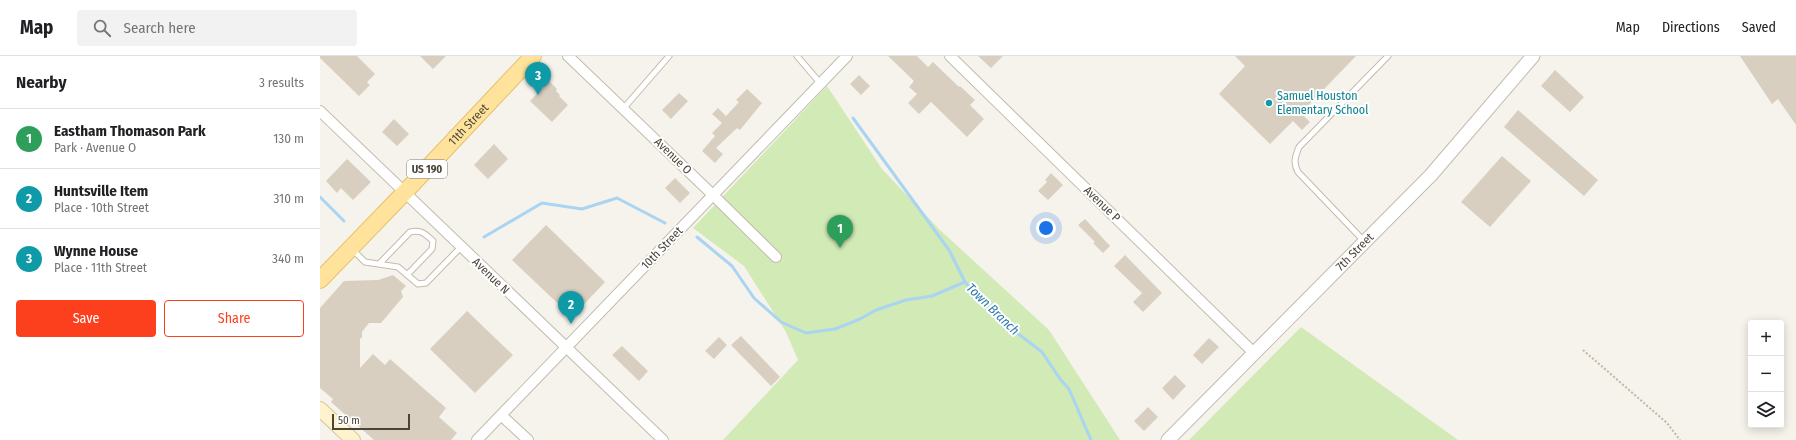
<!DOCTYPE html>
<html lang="en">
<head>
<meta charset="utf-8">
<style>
  :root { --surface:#fff; --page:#f2f2f2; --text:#202124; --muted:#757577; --line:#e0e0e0; --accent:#fc3f1d }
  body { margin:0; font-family:"Fira Sans Condensed",sans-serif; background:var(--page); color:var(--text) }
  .controls { position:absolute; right:12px; bottom:12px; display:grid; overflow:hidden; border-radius:4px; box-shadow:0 2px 10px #0003 }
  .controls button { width:36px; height:36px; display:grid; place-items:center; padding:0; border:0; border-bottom:1px solid var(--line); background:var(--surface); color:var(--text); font:20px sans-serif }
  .scale { position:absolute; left:12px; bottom:10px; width:78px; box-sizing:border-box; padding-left:4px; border:2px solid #4b4439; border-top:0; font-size:11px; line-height:14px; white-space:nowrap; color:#4b4439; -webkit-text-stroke:3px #fff; paint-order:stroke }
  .you { position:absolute; left:726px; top:172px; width:14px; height:14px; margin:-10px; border:3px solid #fff; border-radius:50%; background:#1a73e8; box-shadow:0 0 0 6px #1a73e833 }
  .badge { display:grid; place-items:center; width:26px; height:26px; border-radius:50%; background:var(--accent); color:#fff; font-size:13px; font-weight:700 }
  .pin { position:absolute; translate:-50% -33px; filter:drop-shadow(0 1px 2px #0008) }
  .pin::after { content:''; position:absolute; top:21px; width:14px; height:12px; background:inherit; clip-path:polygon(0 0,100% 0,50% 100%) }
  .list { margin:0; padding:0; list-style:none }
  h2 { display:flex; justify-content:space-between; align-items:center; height:52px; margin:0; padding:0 16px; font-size:17px }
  h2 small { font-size:13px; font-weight:400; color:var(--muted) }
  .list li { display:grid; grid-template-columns:26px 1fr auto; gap:12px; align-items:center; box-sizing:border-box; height:60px; padding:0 16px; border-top:1px solid var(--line) }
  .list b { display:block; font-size:15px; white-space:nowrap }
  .list p { margin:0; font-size:13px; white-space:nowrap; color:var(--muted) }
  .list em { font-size:13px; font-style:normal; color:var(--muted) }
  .actions { display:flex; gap:8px; padding:12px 16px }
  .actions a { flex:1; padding:9px 0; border:1px solid var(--accent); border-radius:4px; text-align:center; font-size:14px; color:var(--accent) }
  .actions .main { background:var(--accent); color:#fff }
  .icon { flex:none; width:22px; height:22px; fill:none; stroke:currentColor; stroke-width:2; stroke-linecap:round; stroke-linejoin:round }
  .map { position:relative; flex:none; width:1476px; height:384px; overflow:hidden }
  header { display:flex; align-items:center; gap:24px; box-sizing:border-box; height:56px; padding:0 20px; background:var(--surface); border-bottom:1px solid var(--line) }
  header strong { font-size:19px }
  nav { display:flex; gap:22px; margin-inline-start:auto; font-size:14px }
  .search { width:280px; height:36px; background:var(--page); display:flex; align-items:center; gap:10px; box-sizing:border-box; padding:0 14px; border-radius:4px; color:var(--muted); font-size:15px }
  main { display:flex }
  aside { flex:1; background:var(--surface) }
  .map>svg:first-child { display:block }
  .green { fill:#d2eab5 }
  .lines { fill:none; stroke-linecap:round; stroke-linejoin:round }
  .stream { stroke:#a9d4f2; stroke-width:3 }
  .building { fill:#d8cfc1 }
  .service-casing { stroke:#c2bbae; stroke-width:7 }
  .minor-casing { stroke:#c2bbae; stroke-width:12 }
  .tertiary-casing { stroke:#c2bbae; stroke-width:15 }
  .secondary-casing { stroke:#d6c79b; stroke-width:16 }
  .primary-casing { stroke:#e6c16a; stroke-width:18 }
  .path { stroke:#c4b79f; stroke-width:2; stroke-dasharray:2 2; stroke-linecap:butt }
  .service { stroke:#fff; stroke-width:5 }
  .minor { stroke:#fff; stroke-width:10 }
  .tertiary { stroke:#fff; stroke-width:13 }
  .secondary { stroke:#fff3cd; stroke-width:14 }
  .primary { stroke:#ffe39c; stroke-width:16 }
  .culture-dot { fill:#0f9aa8; stroke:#fff; stroke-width:1.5 }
  .labels { text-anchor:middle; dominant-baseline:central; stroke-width:4; stroke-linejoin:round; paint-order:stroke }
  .shield { fill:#fff; stroke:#817c74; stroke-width:1 }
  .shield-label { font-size:11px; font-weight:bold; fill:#4b4439 }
  .culture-label { font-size:12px; fill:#0d838f; stroke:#fff; text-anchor:start }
  .street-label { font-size:12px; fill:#4b4439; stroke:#fff }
  .water-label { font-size:13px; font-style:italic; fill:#2e7ab2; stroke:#fff }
</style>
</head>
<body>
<header>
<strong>Map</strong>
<div class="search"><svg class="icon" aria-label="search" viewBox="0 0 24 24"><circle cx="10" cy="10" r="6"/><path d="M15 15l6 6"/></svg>Search here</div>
<nav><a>Map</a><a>Directions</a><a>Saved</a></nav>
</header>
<main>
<aside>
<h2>Nearby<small>3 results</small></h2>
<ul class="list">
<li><span class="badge" style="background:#2e9e5b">1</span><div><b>Eastham Thomason Park</b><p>Park · Avenue O</p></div><em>130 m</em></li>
<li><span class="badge" style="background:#0f9aa8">2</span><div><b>Huntsville Item</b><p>Place · 10th Street</p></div><em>310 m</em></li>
<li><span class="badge" style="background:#0f9aa8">3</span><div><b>Wynne House</b><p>Place · 11th Street</p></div><em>340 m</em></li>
</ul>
<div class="actions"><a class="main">Save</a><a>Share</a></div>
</aside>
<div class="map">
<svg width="1476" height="384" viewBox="0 0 1476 384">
  <rect width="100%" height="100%" fill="#f6f3ec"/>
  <path class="green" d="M507,30l55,83 58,61 109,100 71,110h-397l75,-80 -12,-28 -42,-66 -51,-38z
    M981,271l157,113h-269z"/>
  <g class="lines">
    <path class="stream" d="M533,62l96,132 16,32 39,41 38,29 18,27 9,10 22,51
      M0,141l24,24
      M164,181l58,-34 40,6 35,-11 48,25
      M377,181l35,29 22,32 27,24 25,11 29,-4 25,-10 16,-9 30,-10 26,-4 33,-14"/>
  </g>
  <path class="building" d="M0,0h37l18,18 -8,8 3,3 -11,11 -39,-38z
    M100,0h26l-13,13z
    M568,0h29l11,11 5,-5 26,25 1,-1 15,14 -5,5 14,14 -17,18 -36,-35 -12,12 -11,-11 9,-9 -8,-7 5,-6z
    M658,0h25l-12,12z
    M915,0h121l-55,57 9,9 -8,8 -9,-9 -23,23 -51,-50 26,-28z
    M1420,0h56v69l-18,-26 -6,5z
    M1235,14l29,27 -14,15 -29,-26z
    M539,19l11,11 -9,9 -11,-11z
    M229,25l8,8 -1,2 4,4 -1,1 9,9 -16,17 -22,-21z
    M427,33l15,14 -22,27 -3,-2 -21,20 7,6 -8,9 -13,-12 13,-15 -3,-3 10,-10 -10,-9 6,-6 8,8 13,-14 -3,-2z
    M359,37l9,8 -17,18 -9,-9z
    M1198,54l80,70 -14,16 -80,-69z
    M74,63l15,15 -12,12 -15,-14z
    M174,88l14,15 -20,20 -14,-14z
    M1182,100l29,25 -41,46 -29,-25z
    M27,103l24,23 -18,18 -12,-12 -4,5 -11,-12z
    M731,117l12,12 -15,15 -10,-9 9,-9 -2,-2z
    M355,122l15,15 -10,10 -15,-15z
    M765,163l25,27 -7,7 -10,-10 2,-1 -17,-17z
    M226,169l59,57 -33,35 -60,-57z
    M805,199l37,38 -19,19 -10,-10 9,-9 -28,-27z
    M73,219l13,11 -5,5 2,6 -22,26h-12l-7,9v5l-2,2v29l13,-14 12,11 5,-6 56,49 -7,9 18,16 -6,7h-77l-43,-38 2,-3 -13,-11v-80l24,-27 34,-1z
    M147,255l46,44 -38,38 -45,-44z
    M421,280l39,41 -9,9 -40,-41z
    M399,281l8,8 -13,14 -9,-8z
    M889,282l10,9 -17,17 -9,-9z
    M302,290l26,25 -9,10 -27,-26z
    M855,319l11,11 -13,14 -11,-12z
    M828,351l10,10 -14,14 -10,-10z"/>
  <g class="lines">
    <g class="service-casing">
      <path id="service" d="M477,0l24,28
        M303,53l46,-53
        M1044,185l-66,-69c-5,-9 -3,-15 1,-25l89,-91
        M33,194l12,12 33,5 20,17 8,-1 35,-36
        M60,207l30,-31c11,-3 15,2 23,9l-1,8 -25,26"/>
    </g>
    <g class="minor-casing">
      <path id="minor" d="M248,0l145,139 63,62
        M630,0l304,297
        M0,55l343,329
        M181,359l27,25
        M157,384l370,-384"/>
    </g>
    <g class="tertiary-casing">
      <g id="tertiary">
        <path id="s1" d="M848,384l263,-265 102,-119"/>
      </g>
    </g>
    <g class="secondary-casing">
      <path id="secondary" d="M0,353l33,31"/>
    </g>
    <g class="primary-casing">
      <g id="primary">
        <path id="s2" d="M0,224l84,-87 129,-137"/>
      </g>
    </g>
    <path class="path" d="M1263,294l84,73 13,17"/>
    <use href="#service" class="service"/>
    <use href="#minor" class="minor"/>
    <use href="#tertiary" class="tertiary"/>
    <use href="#secondary" class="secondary"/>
    <use href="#primary" class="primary"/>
  </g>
  <circle class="culture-dot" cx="949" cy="47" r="4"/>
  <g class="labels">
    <rect class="shield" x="87" y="104" width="40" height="18" rx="3"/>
    <g class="shield-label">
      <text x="107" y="113">US 190</text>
    </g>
    <g class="culture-label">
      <text x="957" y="40">Samuel Houston<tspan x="957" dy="14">Elementary School</tspan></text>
    </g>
    <g class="street-label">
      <text stroke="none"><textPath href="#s2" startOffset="215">11th Street</textPath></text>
      <text transform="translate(353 100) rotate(44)">Avenue O</text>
      <text transform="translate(782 148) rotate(44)">Avenue P</text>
      <text transform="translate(342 192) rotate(-46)">10th Street</text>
      <text stroke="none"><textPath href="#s1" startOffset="265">7th Street</textPath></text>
      <text transform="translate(171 220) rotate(44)">Avenue N</text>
    </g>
    <g class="water-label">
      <text transform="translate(673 253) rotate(44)">Town Branch</text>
    </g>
  </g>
</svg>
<div class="controls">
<button>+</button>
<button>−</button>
<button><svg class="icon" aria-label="layers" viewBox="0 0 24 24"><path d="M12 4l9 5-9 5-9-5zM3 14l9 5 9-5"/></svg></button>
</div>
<div class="scale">50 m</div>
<div class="you"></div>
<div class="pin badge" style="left:520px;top:192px;background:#2e9e5b">1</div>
<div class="pin badge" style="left:251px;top:268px;background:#0f9aa8">2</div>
<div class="pin badge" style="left:218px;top:39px;background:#0f9aa8">3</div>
</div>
</main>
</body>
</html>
